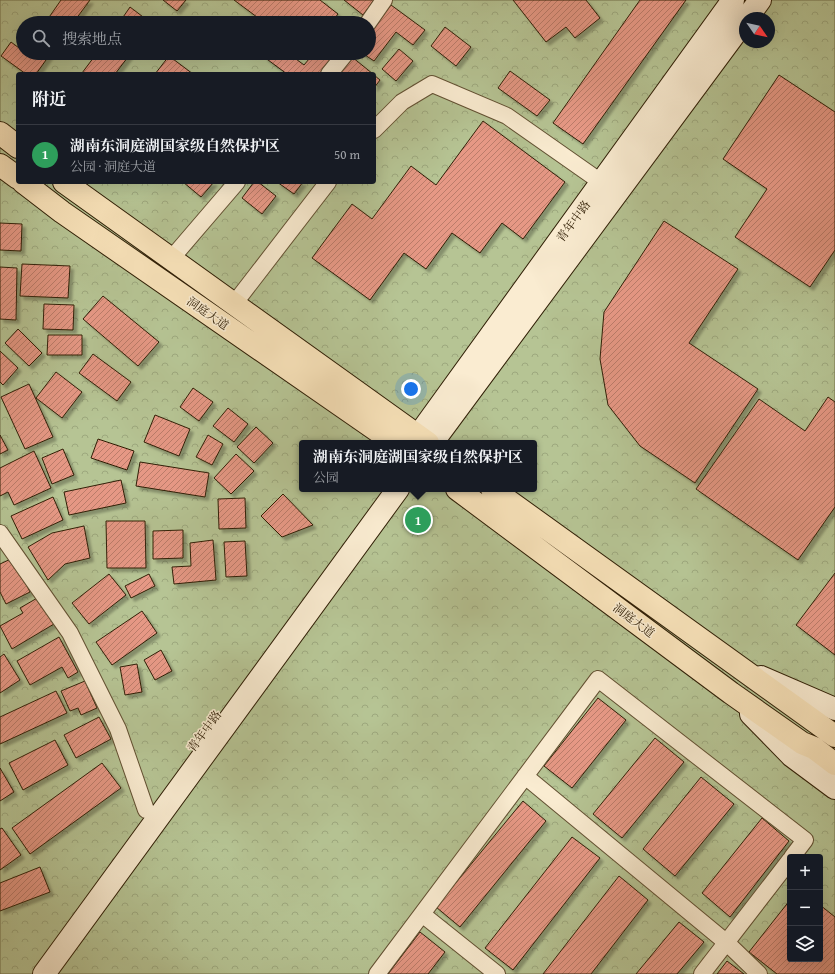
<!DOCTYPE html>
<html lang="zh">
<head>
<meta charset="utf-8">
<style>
  :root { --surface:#171b24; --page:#20242c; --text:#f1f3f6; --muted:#9ea1a6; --line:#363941; --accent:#c59692 }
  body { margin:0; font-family:"Gentium Book Plus","Noto Serif SC",serif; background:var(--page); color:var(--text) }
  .controls { position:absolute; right:12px; bottom:12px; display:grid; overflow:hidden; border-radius:4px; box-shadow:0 4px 16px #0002 }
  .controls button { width:36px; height:36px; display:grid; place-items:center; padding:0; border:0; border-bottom:1px solid var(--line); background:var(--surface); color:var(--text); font:20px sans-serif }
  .compass { position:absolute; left:739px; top:12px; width:36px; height:36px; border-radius:50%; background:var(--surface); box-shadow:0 4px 16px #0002; rotate:124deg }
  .you { position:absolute; left:411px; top:389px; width:14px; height:14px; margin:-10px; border:3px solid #fff; border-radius:50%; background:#1a73e8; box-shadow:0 0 0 6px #1a73e833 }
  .badge { display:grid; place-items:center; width:26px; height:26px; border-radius:50%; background:var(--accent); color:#fff; font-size:13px; font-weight:700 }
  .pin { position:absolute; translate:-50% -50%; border:2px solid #fff; box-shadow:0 1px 4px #0006 }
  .popup { position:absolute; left:299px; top:440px; width:238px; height:52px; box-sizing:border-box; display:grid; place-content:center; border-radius:4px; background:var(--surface); filter:drop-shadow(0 1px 3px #0005); font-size:13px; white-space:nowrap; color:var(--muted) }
  .popup b { font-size:15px; color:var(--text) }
  .popup::after { content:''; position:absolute; left:50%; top:100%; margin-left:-8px; border:8px solid transparent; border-top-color:var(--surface) }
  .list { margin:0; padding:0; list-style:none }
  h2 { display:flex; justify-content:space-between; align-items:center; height:52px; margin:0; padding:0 16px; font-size:17px }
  h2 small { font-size:13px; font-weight:400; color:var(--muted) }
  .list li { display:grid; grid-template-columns:26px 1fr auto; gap:12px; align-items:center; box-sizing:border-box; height:60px; padding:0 16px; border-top:1px solid var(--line) }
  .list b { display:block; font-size:15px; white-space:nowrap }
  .list p { margin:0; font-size:13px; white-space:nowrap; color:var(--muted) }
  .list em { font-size:13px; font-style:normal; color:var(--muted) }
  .icon { flex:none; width:22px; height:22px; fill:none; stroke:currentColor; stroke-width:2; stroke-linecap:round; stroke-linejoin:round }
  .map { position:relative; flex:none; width:835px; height:974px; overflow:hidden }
  .search { position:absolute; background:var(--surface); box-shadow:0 4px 16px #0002; left:16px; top:16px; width:360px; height:44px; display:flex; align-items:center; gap:10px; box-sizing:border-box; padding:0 14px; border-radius:22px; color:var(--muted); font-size:15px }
  .panel { position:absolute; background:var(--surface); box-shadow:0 4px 16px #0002; left:16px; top:72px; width:360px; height:112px; border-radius:4px }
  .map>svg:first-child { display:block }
  .park { fill:url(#park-crowns); stroke:#73724d; fill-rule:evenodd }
  .building { fill:url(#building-hatch); stroke:#301f06; filter:url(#shadow) }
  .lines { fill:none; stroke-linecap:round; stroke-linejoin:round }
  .minor-casing { stroke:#625032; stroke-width:18 }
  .secondary-casing { stroke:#301f06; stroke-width:24 }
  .primary-casing { stroke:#301f06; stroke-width:24 }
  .minor { stroke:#faecd1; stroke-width:16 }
  .secondary { stroke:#faecd1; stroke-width:22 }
  .primary { stroke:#f7e1b8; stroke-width:22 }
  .labels { text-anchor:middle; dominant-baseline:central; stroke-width:3; stroke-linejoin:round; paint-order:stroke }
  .street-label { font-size:12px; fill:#301f06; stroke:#faecd1 }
</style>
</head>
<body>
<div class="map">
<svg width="835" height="974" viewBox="0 0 835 974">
  <defs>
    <pattern id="park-crowns" width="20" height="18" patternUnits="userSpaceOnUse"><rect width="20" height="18" fill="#b6c494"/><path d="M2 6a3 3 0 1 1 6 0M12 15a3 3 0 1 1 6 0" fill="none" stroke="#9da87e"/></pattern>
    <pattern id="building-hatch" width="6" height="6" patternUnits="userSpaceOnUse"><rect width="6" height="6" fill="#e69885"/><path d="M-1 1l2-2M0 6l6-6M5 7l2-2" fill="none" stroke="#bb7b6b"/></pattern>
    <filter id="shadow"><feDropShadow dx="3.5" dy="3.5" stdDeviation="1" flood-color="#0004"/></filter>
  </defs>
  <rect width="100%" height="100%" fill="#f7e1b8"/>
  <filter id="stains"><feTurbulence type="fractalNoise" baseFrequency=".005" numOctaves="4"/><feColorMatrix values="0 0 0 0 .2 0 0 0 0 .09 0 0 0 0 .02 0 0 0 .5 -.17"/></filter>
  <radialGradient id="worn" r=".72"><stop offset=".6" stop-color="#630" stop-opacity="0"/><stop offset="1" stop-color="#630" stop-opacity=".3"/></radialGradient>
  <path class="park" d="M0,0h835v974h-835zM745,18h24v24h-24zM23,23h346v30h-346zM18,74h356v108h-356zM302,443h232v46h-232zM790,857h30v102h-30z"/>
  <path class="building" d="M61,0h29l-17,23h-28z
    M163,0h23l-9,11z
    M234,0h86l18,14 -7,9h-66z
    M344,0h30l-11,15z
    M513,0h73l14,18 -25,20 -9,-11 -20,15z
    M640,0h46l-103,144 -30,-21z
    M391,5l34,25 -12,15 -17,-13 -22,29 -12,-8h7v-19z
    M130,7l21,16h-32z
    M445,27l26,20 -15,19 -25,-20z
    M11,42l12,9v2h28l-15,21h-10l-25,-18z
    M399,49l14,12 -17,20 -14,-12z
    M97,53h34l-16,21h-31l-2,-1z
    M267,53h21l16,12 10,-12h23l-14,21h-36l-23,-17z
    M169,56l24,18h-38z
    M352,57l21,17h-34z
    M510,71l40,29 -13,16 -39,-28z
    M374,75l6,5 -6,8z
    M779,75l56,37v138l-25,37 -75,-50 32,-48 -44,-30z
    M483,121l82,61 -42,57 -21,-16 -22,30 -28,-20 -26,36 -22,-16 -34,47 -58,-42 40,-54 20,15 39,-53 25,19z
    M183,182h31l-13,15z
    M254,182h4l18,14 -14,18 -20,-16z
    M277,182h26l-9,12z
    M664,221l74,48 -49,74 69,46 -63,94 -55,-37 -32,-41 -8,-46 4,-47z
    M0,223l22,1 -1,27 -21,-1z
    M22,264l48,2 -2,32 -48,-2z
    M0,267l17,1 -1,52 -16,-1z
    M103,296l56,46 -21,24 -55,-47z
    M44,304l30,1 -1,25 -30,-1z
    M18,329l24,24 -13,13 -24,-23z
    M48,335h34v20h-35z
    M0,351l18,17 -15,17 -3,-3z
    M93,354l38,28 -14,19 -38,-28z
    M56,372l26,20 -20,26 -26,-20z
    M29,384l24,53 -28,12 -24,-52z
    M193,388l20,14 -14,19 -19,-14z
    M828,397l7,5v105l-37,53 -102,-71 63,-90 46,32z
    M228,408l20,16 -14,18 -21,-16z
    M155,415l35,14 -11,27 -35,-14z
    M256,427l17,16 -19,20 -17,-16z
    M0,435l8,15 -8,4z
    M208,435l15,9 -11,21 -16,-8z
    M98,439l36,12 -7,19 -36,-12z
    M63,449l11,26 -22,9 -10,-26z
    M34,451l17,37 -37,17 -6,-13 -8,4v-28z
    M236,454l18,17 -23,23 -17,-16z
    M140,462l69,11 -4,24 -69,-11z
    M121,480l5,23 -57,12 -5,-23z
    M283,494l30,31 -31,12 -21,-21z
    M53,497l10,23 -41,19 -11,-23z
    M245,498l1,30 -27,1 -1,-30z
    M106,521h39l1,47h-39z
    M84,526l6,32 -25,6 -17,16 -20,-33 24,-14z
    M183,530v28l-30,1v-28z
    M213,540l3,40 -42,4 -2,-17 19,-1 -1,-23z
    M245,541l2,35 -21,1 -2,-35z
    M13,558l17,34 -24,12 -6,-12v-28z
    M835,573v82l-39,-30z
    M109,574l17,21 -37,29 -17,-21z
    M149,574l6,12 -24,12 -6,-12z
    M39,597l15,27 -42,25 -12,-23 23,-13 -3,-5z
    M142,611l15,22 -45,32 -16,-23z
    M59,637l19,35 -10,6 -6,-11 -32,18 -13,-24z
    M161,650l11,21 -17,9 -11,-20z
    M4,654l16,26 -20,13v-36z
    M137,664l5,28 -17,3 -5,-28z
    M85,681l12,27 -16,7 -3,-7 -8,3 -9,-20z
    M56,691l11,22 -67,31v-27z
    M598,698l28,22 -54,68 -28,-22z
    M99,717l12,22 -35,19 -12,-23z
    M655,738l29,24 -62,76 -29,-24z
    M55,740l13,25 -45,25 -14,-27z
    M102,763l19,25 -91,66 -18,-26z
    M0,768l14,24 -14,9z
    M701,777l33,27 -59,72 -32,-27z
    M523,801l23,20 -86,106 -24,-20z
    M762,818l27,23 -59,76 -28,-24z
    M2,828l19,27 -21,15v-41z
    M572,837l28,21 -87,112 -28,-22z
    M40,867l10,25 -50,19v-28z
    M619,876l29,24 -57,74h-48z
    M790,900v59h30v-54l15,12v57h-58l-28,-22z
    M679,922l25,20 -27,32h-41z
    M420,932l25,20 -17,22h-40z
    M727,961l17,13h-27z"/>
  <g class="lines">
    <g class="minor-casing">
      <path id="minor" d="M368,23l16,-23
        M329,74l17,-21
        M374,130l28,-28 30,-18 75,32 94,66
        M171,259l66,-77
        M234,304l94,-122
        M0,533l70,100 48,96 28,81
        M525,776l202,167 32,31
        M422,914l75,60
        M377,974l221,-295 207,161 -13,17
        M702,974l88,-114"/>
    </g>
    <g class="secondary-casing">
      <path id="secondary" d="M747,18l13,-18
        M413,443l320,-443
        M432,443l313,-423
        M761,677l74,32
        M751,714l41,42 43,32
        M44,974l354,-485"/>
    </g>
    <g class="primary-casing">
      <path id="primary" d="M0,133l18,14
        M0,165l18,13
        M23,182l39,30 333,231
        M64,182l364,261
        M457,489l274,204 71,50 12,5 21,16
        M492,489l343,247"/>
    </g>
    <use href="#minor" class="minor"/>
    <use href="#secondary" class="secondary"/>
    <use href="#primary" class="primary"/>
  </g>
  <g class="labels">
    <g class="street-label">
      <text transform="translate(573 221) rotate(-54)">青年中路</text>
      <text transform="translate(208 313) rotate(35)">洞庭大道</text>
      <text transform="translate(634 620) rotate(37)">洞庭大道</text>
      <text transform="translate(204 731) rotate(-54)">青年中路</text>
    </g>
  </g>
  <rect width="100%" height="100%" filter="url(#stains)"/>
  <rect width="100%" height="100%" fill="url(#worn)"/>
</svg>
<div class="controls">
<button>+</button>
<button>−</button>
<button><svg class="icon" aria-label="layers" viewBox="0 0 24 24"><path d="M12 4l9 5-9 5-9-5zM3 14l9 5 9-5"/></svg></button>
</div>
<svg class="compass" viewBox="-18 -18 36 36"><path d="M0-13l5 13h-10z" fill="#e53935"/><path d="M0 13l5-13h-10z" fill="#9ea1a6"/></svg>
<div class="you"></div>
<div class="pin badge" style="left:418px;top:520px;background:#2e9e5b">1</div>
<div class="popup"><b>湖南东洞庭湖国家级自然保护区</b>公园</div>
<div class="search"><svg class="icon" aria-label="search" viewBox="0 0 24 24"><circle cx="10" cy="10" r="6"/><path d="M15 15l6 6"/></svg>搜索地点</div>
<section class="panel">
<h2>附近<small></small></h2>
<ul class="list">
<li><span class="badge" style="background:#2e9e5b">1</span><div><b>湖南东洞庭湖国家级自然保护区</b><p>公园 · 洞庭大道</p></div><em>50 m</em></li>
</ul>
</section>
</div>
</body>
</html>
